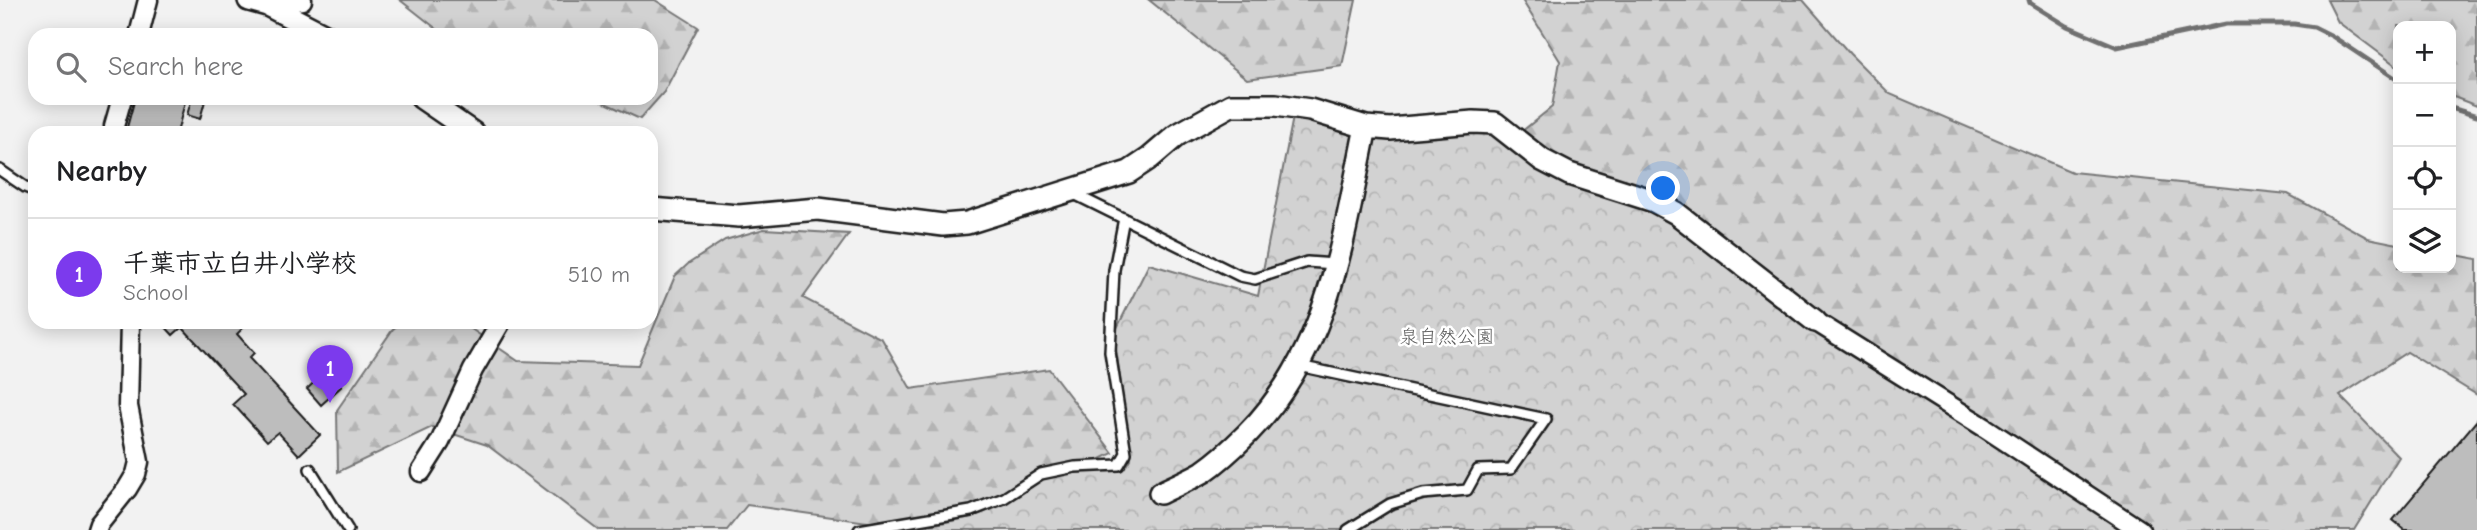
<!DOCTYPE html>
<html lang="en">
<head>
<meta charset="utf-8">
<style>
  :root { --surface:#fff; --page:#f6f6f6; --text:#202124; --muted:#757577; --line:#e0e0e0; --accent:#7c3aed }
  body { margin:0; font-family:"Comic Neue","Klee One",sans-serif; background:var(--page); color:var(--text) }
  .controls { position:absolute; right:21px; top:21px; display:grid; overflow:hidden; border-radius:14px; box-shadow:0 4px 18px #0003 }
  .controls button { width:63px; height:63px; display:grid; place-items:center; padding:0; border:0; border-bottom:2px solid var(--line); background:var(--surface); color:var(--text); font:35px sans-serif }
  .you { position:absolute; left:1664px; top:189px; width:24px; height:24px; margin:-18px; border:5px solid #fff; border-radius:50%; background:#1a73e8; box-shadow:0 0 0 10px #1a73e833 }
  .badge { display:grid; place-items:center; width:46px; height:46px; border-radius:50%; background:var(--accent); color:#fff; font-size:23px; font-weight:700 }
  .pin { position:absolute; translate:-50% -58px; filter:drop-shadow(0 2px 4px #0008) }
  .pin::after { content:''; position:absolute; top:37px; width:24px; height:21px; background:inherit; clip-path:polygon(0 0,100% 0,50% 100%) }
  .list { margin:0; padding:0; list-style:none }
  h2 { display:flex; justify-content:space-between; align-items:center; height:91px; margin:0; padding:0 28px; font-size:30px }
  h2 small { font-size:23px; font-weight:400; color:var(--muted) }
  .list li { display:grid; grid-template-columns:46px 1fr auto; gap:21px; align-items:center; box-sizing:border-box; height:112px; padding:0 28px; border-top:2px solid var(--line) }
  .list b { display:block; font-size:26px; white-space:nowrap }
  .list p { margin:0; font-size:23px; white-space:nowrap; color:var(--muted) }
  .list em { font-size:23px; font-style:normal; color:var(--muted) }
  .icon { flex:none; width:38px; height:38px; fill:none; stroke:currentColor; stroke-width:2; stroke-linecap:round; stroke-linejoin:round }
  .map { position:relative; flex:none; width:2477px; height:530px; overflow:hidden }
  .search { position:absolute; background:var(--surface); box-shadow:0 4px 18px #0003; left:28px; top:28px; width:630px; height:77px; display:flex; align-items:center; gap:18px; box-sizing:border-box; padding:0 24px; border-radius:21px; color:var(--muted); font-size:26px }
  .panel { position:absolute; background:var(--surface); box-shadow:0 4px 18px #0003; left:28px; top:126px; width:630px; height:203px; border-radius:21px }
  .map>svg:first-child { display:block }
  .forest { fill:url(#forest-firs); stroke:#777; stroke-width:2 }
  .park { fill:url(#park-crowns); stroke:#777; stroke-width:2 }
  .lines { fill:none; stroke-linecap:round; stroke-linejoin:round }
  .stream { stroke:#707070; stroke-width:5 }
  .building { fill:#bdbdbd; stroke:#1c1c1c; stroke-width:2 }
  .service-casing { stroke:#1c1c1c; stroke-width:14 }
  .minor-casing { stroke:#1c1c1c; stroke-width:23 }
  .tertiary-casing { stroke:#1c1c1c; stroke-width:26 }
  .service { stroke:#fff; stroke-width:9 }
  .minor { stroke:#fff; stroke-width:18 }
  .tertiary { stroke:#fff; stroke-width:21 }
  .labels { text-anchor:middle; dominant-baseline:central; stroke-width:5; stroke-linejoin:round; paint-order:stroke }
  .park-label { font-size:19px; fill:#5c5c5c; stroke:#fff }
</style>
</head>
<body>
<div class="map">
<svg width="2477" height="530" viewBox="0 0 2477 530">
  <defs>
    <pattern id="forest-firs" width="22" height="20" patternUnits="userSpaceOnUse" patternTransform="scale(1.75)"><rect width="22" height="20" fill="#d2d2d2"/><path d="M5 1l3.5 6h-7zM16 11l3.5 6h-7z" fill="#b4b4b4"/></pattern>
    <pattern id="park-crowns" width="20" height="18" patternUnits="userSpaceOnUse" patternTransform="scale(1.75)"><rect width="20" height="18" fill="#d2d2d2"/><path d="M2 6a3 3 0 1 1 6 0M12 15a3 3 0 1 1 6 0" fill="none" stroke="#b4b4b4"/></pattern>
  </defs>
  <rect width="100%" height="100%" fill="#f2f2f2"/>
  <filter id="ink" filterUnits="userSpaceOnUse"><feTurbulence type="fractalNoise" baseFrequency=".0143" numOctaves="2"/><feDisplacementMap in="SourceGraphic" scale="14" xChannelSelector="R" yChannelSelector="G"/><feConvolveMatrix kernelMatrix="1 2 1 2 8 2 1 2 1" color-interpolation-filters="sRGB"/></filter>
  <g filter="url(#ink)">
    <path class="forest" d="M400,0h255l43,27 -34,65 -24,27 -46,-21h57v-63h-201l-12,-5z
      M1149,0h207l-14,66 -95,13z
      M1522,0h281l47,54 40,40 182,78 216,22 80,44 30,6v24h53v-14l26,5v136l-70,-43 -67,44 59,61 -45,73h-1247l361,-355 84,-68 8,-46z
      M2327,0h150v106l-26,-10v-70h-53v41l-60,-45z
      M764,229l85,5 -46,64 79,41 29,50 138,-20 64,84 -156,77h-33l-177,-25 -20,25h-128l-112,-85 -55,-18 -94,45 -1,-62 56,-81 9,-7h59l57,39 120,4 37,-89 13,-12 37,-24z"/>
    <path class="park" d="M1293,117l52,12 129,2 21,5 158,73 159,120 193,121 118,80h-1234c25,-4 62,-7 85,-14 28,-8 48,-31 75,-41 25,-9 55,1 79,-11l3,-5 -17,-125 35,-70 109,32z"/>
    <g class="lines">
      <path class="stream" d="M2029,0l1,3 37,23 50,21 109,-23h68l20,3 18,9 66,44
        M2451,108l26,8"/>
    </g>
    <path class="building" d="M135,98h51l-9,35 -51,-2z
      M192,98l13,3 -5,18 -13,-4z
      M161,322h88l-12,12 17,19 -5,5 71,77 -21,20 -21,-23 -11,9 -34,-37 11,-10 -62,-67 -9,8z
      M327,370l15,16 -21,19 -14,-16z
      M2477,420v110h-72l-12,-10z"/>
    <g class="lines">
      <g class="service-casing">
        <path id="service" d="M0,170l25,17 10,4
          M1074,194l166,82 15,3 52,-17 28,2
          M1299,366l247,53 -35,50 -33,1 -11,20 -44,4 -33,10 -42,26
          M310,469l38,61
          M859,530l112,-19 33,-13 37,-24 34,-7 44,-2 7,-12 -16,-101 4,-82 10,-52"/>
      </g>
      <g class="minor-casing">
        <path id="minor" d="M266,0l1,5 35,-5
          M139,35l9,-35
          M115,133l-1,-7 8,-28
          M1815,321l169,106 156,103
          M421,472l19,-30 33,-72 28,-48
          M97,530l2,-6 28,-35 9,-15 3,-12 -11,-56 2,-84"/>
      </g>
      <g class="tertiary-casing">
        <path id="tertiary" d="M249,0l18,5 58,30
          M422,98l51,35
          M651,209l88,7 79,-7 125,16 24,-2 162,-51 21,-14 27,-23 54,-30h45l34,5 56,17 24,2 83,-7 22,1 47,37 27,14 85,27 22,12 139,108
          M1160,493c14,-7 29,-13 43,-21 16,-11 30,-24 44,-38 83,-84 96,-196 119,-307"/>
      </g>
      <use href="#service" class="service"/>
      <use href="#minor" class="minor"/>
      <use href="#tertiary" class="tertiary"/>
    </g>
  </g>
  <g class="labels">
    <g class="park-label">
      <text x="1447" y="337">泉自然公園</text>
    </g>
  </g>
</svg>
<div class="controls">
<button>+</button>
<button>−</button>
<button><svg class="icon" aria-label="locate" viewBox="0 0 24 24"><circle cx="12" cy="12" r="6"/><path d="M12 2v4M12 18v4M2 12h4M18 12h4"/></svg></button>
<button><svg class="icon" aria-label="layers" viewBox="0 0 24 24"><path d="M12 4l9 5-9 5-9-5zM3 14l9 5 9-5"/></svg></button>
</div>
<div class="you"></div>
<div class="pin badge" style="left:330px;top:403px">1</div>
<div class="search"><svg class="icon" aria-label="search" viewBox="0 0 24 24"><circle cx="10" cy="10" r="6"/><path d="M15 15l6 6"/></svg>Search here</div>
<section class="panel">
<h2>Nearby<small></small></h2>
<ul class="list">
<li><span class="badge">1</span><div><b>千葉市立白井小学校</b><p>School</p></div><em>510 m</em></li>
</ul>
</section>
</div>
</body>
</html>
